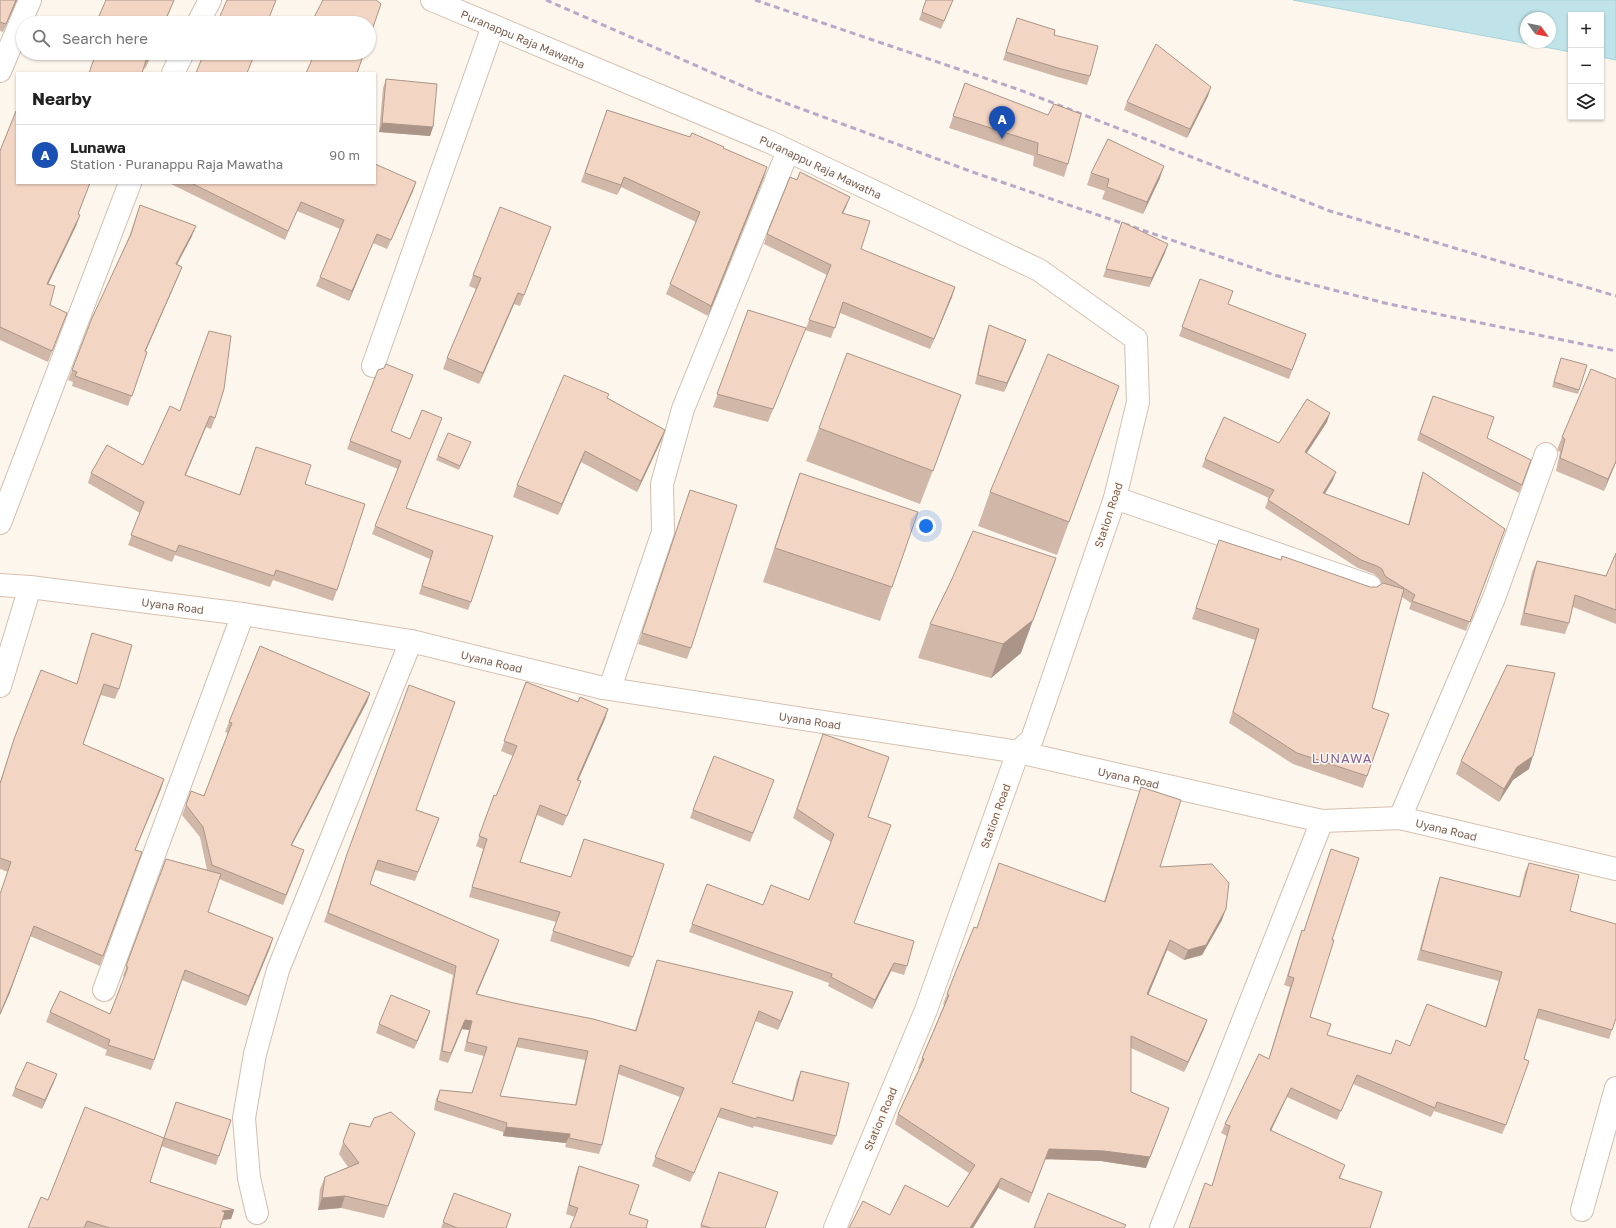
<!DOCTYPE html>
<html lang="en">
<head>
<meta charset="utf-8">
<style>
  :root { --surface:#fff; --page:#f2f2f2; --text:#222; --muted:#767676; --line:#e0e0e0; --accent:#e76f51 }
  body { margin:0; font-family:"Golos Text",sans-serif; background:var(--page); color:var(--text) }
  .controls { position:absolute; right:12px; top:12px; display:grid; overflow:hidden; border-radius:0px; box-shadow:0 1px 3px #0004 }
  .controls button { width:36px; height:36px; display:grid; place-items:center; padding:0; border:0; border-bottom:1px solid var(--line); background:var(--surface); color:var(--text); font:20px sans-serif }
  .compass { position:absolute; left:1520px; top:12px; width:36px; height:36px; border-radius:50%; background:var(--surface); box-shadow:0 1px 3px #0004; rotate:123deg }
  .you { position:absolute; left:926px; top:526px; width:14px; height:14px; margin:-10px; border:3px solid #fff; border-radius:50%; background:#1a73e8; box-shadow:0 0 0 6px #1a73e833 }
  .badge { display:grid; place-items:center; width:26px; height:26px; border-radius:50%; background:var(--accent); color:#fff; font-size:13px; font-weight:700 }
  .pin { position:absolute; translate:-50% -33px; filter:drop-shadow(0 1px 2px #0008) }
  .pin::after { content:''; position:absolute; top:21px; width:14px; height:12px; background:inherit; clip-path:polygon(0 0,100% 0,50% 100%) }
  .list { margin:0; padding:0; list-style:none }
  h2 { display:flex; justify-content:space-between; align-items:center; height:52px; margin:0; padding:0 16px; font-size:17px }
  h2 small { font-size:13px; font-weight:400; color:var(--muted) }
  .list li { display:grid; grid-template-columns:26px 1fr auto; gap:12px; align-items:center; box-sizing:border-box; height:60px; padding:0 16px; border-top:1px solid var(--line) }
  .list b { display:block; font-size:15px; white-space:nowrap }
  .list p { margin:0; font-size:13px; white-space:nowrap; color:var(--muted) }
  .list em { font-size:13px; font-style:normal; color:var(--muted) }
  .icon { flex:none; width:22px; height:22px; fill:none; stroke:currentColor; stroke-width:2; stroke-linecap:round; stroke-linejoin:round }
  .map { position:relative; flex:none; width:1616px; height:1228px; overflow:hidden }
  .search { position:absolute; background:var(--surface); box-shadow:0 1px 3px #0004; left:16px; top:16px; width:360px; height:44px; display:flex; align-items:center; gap:10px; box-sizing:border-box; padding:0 14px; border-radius:22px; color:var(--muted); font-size:15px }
  .panel { position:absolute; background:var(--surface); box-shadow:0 1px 3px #0004; left:16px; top:72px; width:360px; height:112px; border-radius:0px }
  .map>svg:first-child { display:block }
  .water { fill:#bfe3e8; stroke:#a5d3da; fill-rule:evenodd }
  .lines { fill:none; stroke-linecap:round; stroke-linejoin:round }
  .street-casing { stroke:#d1beb0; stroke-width:24 }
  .secondary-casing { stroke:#d6c0b0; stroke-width:24 }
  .street { stroke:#fff; stroke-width:22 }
  .secondary { stroke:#fff; stroke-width:22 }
  .rail { stroke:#b9a8c9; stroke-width:3; stroke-dasharray:6 4; stroke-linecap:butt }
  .wall { fill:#d1b7a8; fill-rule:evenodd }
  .shaded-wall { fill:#aa9588 }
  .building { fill:#f3d5c3; stroke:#aa9588; fill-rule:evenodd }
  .labels { text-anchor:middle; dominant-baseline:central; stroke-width:3; stroke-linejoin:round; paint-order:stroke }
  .street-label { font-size:11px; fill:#7a5c4d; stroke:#fffaf3 }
  .quarter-label { font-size:13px; letter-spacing:1px; fill:#846695; stroke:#fffaf3 }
</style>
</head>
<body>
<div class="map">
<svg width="1616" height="1228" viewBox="0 0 1616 1228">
  <rect width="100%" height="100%" fill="#fdf6ec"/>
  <path class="water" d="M1293,0h323v60l-15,-3v-42h-30v37zM1526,18h24v24h-24z"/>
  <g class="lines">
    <g class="street-casing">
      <path id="street" d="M198,23l12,-23
        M0,71l30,-71
        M173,73l10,-20
        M373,366l120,-340
        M1115,498l255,88
        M0,523l130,-340
        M0,686l30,-99
        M603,688h7l53,-156 -1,-48 21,-75 105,-258
        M1400,818l94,-220 52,-144
        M104,990l139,-376
        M1582,1210l34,-122
        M257,1213l-8,-35 -5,-60 11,-64 23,-84 133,-329
        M1161,1228l161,-407"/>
    </g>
    <g class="secondary-casing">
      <g id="secondary">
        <path id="s1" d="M432,0l340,143 267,127 97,69 2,63 -23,96 -83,241 -14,13 -92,258 -91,218"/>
        <path id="s2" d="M0,585l30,2 213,27 168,27 192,47 415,64 304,69 78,-3 216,51"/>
      </g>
    </g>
    <use href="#street" class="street"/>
    <use href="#secondary" class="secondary"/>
    <path class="rail" d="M546,0l215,94 217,80 296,101 115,29 227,47
      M755,0l265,90 310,121 286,85"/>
  </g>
  <path class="wall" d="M0,0h17l-14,32 -3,-1z
    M926,0h27l-12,29 -22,-9z
    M1017,18l37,17 36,41 -3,9 -29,-8 -55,-17z
    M152,53l-7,16 -1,-1 -55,5z
    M386,79l47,48 -3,9 -51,-4 4,-44z
    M965,83l103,81 -4,13 -31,-11 1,-10 -85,-28z
    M1208,96l-21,42 -63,-28 3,-8z
    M607,110l116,38 41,29 -56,139 -42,-22 30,-72 -75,-35 -4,8 -36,-13z
    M0,151l17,32h73l-12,31 2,1 -4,11 -28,58 2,21 17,8 -19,49 -48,-22z
    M1091,173l69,5 -17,36 -41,-15 3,-8 -18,-6z
    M169,183h206l38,8 -26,58 -14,-6 -24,58 -33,-15 4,-9 20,-48 -43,-18 -12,29z
    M140,205l52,31 -15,28 5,3 -4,10 -33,75h2l-19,54 -56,-20 1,-4 -5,-2 4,-10 57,-133z
    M846,207l-3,6 18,36 91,48 -22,52 -90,-36 -9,25 -26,-8 -37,92 -55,-15 35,-97 58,18 21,-53 -63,-31 3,-10z
    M1122,222l43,31 -16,34 -46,-10z
    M551,227l-31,79 -6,-2 -35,80 -36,-15 4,-11 29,-69 -7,-3 4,-11z
    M1200,279l28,26 78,29 -17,45 -110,-43z
    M989,325l37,15 -22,52 -29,-8 11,-50z
    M209,331l6,87 -4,11 -5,-2 -20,48 53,20 17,-48 49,37 32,106 -4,11 -60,-21 -3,7 -95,-32 -3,7 -44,-17 12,-32 -52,-30 3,-10 52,-8 37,-54z
    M1561,358l18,32 -1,4 -26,-7z
    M1616,379v83l-12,29 -48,-20 4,-19 -3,-2 5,-13z
    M1119,386l-62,169 -79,-29 12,-34z
    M961,395l-41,109 -114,-43 13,-33z
    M1433,396l54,42 44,22 -12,33 -102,-53z
    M608,398l57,32 -4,11 -24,51 -56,-30 -23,53 -45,-18 4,-12z
    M1327,422l-20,31 26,27 -8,14 83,31 12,-44 3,-9 82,57 -39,102 -57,-22 2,-6 -9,-6 -30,111 17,6 -26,74 -70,-24 -64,-41 26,-83 -63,-21 23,-68 66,9 89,27h7l5,-3 -3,-6 -5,-4 -16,-6 -93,-60 4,-10 -67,-31 3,-8 74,-16z
    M391,431l19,8 -3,69 64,94 -3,8 -49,-16 11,-35 -58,-25 26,-65 -51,-20 3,-8z
    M469,447l-10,23 -23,-10 2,-4z
    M800,473l92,114 -12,34 -117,-39 25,-75z
    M690,490l1,158 -4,11 -49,-15z
    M1616,553v71l-43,-17 -4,16 -4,11 -45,-9 12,-53 5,-11 69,15z
    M951,581l70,72 -30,25 -73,-20 12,-34z
    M92,633l27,56 -4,10 -14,-4 -18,49 81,35 -29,71 7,2 -42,114 -70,-30 -21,59 -1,-123 -8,-3v-87l14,-43 63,-56z
    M526,682l52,20 30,7 -3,10 -27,61 3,1 -18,45 -26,-11 -17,47 51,15 13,-38 49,118 -4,10 -79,-26 6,-19 -87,-25 14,-48 -7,-3 18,-51 2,1 17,-40 -12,-5z
    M370,693l-3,9 -75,143 9,15 -18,45 -64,-26 -11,33 65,26 -27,68 -64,-26 -31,90 -46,-15 2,-5 -61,-28 4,-10 60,2 15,-37 -2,-1 43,-117 41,11 -7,-33 -18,-22 9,-24 13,5 24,-63 -3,-1 4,-10z
    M823,734l45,83 -14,106 53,43 -3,9 -13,-4 -19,38 -44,-23 1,-3 -140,-51 18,-48 56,21 46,-5 22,-58 -38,-24z
    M1461,761l68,8 -16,11 -14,22 -43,-28z
    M1141,787l19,80 62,53 -20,35 -18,5 -17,-10 -19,45 59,25 -4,11 -19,41 -53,-24v44l15,76 -45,-7 -56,-2 -16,44 -31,-15 -25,40h-124l41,-13 58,-8 21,-34 -74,-49 3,-10 22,-45 -2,-1 4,-10 22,-53 -1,-1 13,-33 20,-43 128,-27z
    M771,788l-21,54 -60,-24 3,-8z
    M416,810l23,8 -24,63 -40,-11 -5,14 129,56 -22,54 37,9 121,27 19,-61 3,-9 133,41 -12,29 -23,-9 -23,62 60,18 5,-21 4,-9 35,65 -4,9 -78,-19 -1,2 -36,-11 -27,65 -38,-16 28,-69 -62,-23 -16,71 -3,9 -34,-7 1,-4 -63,-7v-4l-69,-22 2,-11 4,-9 32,3 12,-37 -20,-5 5,-21 -7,-1 -14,34 -9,-3 14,-85 -129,-53 20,-59zM516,1047l69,13 -10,45 -75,-9z
    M1331,849l1,91 -22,77 17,18 64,19 19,-8 75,-19 14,-46 -82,-21 20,-74 3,-9 79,20 6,-25 4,-9 41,48 42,119 -3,9 -73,-21 -12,41 -18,66 -4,9 -68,-23 -3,6 -78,-33 -16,36 -50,-23 -16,33 71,44 -2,4 -128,8 15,-50 -6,-3 4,-9 44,-66 21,-71 -6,-2 18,-55 2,1z
    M430,1011l-16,38 -38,-16 3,-9z
    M54,1082l-12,27 -30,-13 3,-8z
    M176,1102l55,18 -15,45 -55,-19 -11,36 84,28 -3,9 -9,1 -2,8h-192l20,-28 114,-56z
    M350,1123l20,4 45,6 -31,85 -43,-10 -23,2 2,-21 5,-12 23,-10 -9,-13z
    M579,1166l60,19 -64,32 -9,-3 10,-40z
    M719,1172l46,56h-65z
    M454,1193l52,35h-65z"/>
  <path class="shaded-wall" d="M16,0h1l-14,32 3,-8z
    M174,0l-9,23h-1z
    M151,53h1l-7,16z
    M1211,87l-3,9 -21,42 3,-9z
    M382,123l51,4 -3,9 -51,-4z
    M1164,166l-4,12 -17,36 4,-12z
    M767,167l-3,10 -56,139 3,-10z
    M624,177l-3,10 -4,8 4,-10z
    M416,182l-3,9 -26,58 4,-9z
    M850,197l-4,10 -8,16 4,-10z
    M80,215l-4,11 -33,69 4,-11z
    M196,226l-4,10 -20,38 4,-10z
    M377,234l-4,9 -24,58 3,-10z
    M1168,244l-3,9 -16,34 3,-9z
    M182,267l-4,10 -37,85 4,-11z
    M955,287l-3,10 -22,52 4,-10z
    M518,293l-4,11 -35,80 4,-11z
    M1026,340l-3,9 -19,43 3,-9z
    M961,395l-12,34 -29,75 13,-33z
    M1330,413l-3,9 -25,38 3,-8z
    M210,416l-4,11 -25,58 4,-10z
    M665,430l-4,11 -24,51 4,-11z
    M585,451l-4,11 -23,53 4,-11z
    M1616,461v1l-12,29 4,-12z
    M1336,472l-3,8 -13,21 3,-8z
    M1056,558l-35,95 -30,25 12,-34z
    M370,693l-3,9 -80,152 4,-9z
    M608,709l-3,10 -31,71 3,-10z
    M1533,756l-4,13 -16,11 -14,22 5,-13 13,-22z
    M164,779l-3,10 -30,71 4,-10z
    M1226,909l-4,11 -20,35 -18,5 4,-10z
    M30,936l-21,59 -9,20v-1z
    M273,938l-3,10 -24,58 3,-10z
    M499,940l-3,9 -23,54 3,-9z
    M1170,940l-3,10 -23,55 3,-11z
    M894,963l-3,8 -19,38 3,-9z
    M793,992l-3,9 -12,29 3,-9z
    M430,1011l-3,9 -13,29 3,-8z
    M465,1020l7,1 -3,9 -7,-1 -14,34z
    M1207,1020l-4,11 -19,41 4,-10z
    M57,1074l-3,8 -12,27 3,-9z
    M1291,1088l-4,9 -20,42 3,-9z
    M721,1108l-4,9 -27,65 4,-9z
    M1169,1108l-23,60 -45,-7 -56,-2 -16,44 20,-54z
    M506,1127l64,7 -4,9 -63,-7z
    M1001,1178l-3,10 -25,40h-3z
    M345,1196l-4,12 -23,2 4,-12z
    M234,1210l-3,9 -12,1 3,-9z"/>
  <path class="building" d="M0,0h16l-10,24 -6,-2z
    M106,0h68l-10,23h-68z
    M227,0h49l-9,23h-50z
    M323,0h53l5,4 -12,35v-16h-58z
    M926,0h27l-9,21 -22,-9z
    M1017,18l38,12 -1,5 44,11 -8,30 -29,-7 -55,-17z
    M1156,44l55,43 -21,42 -63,-27z
    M96,53h55l-2,5 -2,-1 -5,16h-53z
    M204,53h51l-8,20h-51z
    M315,53h49l-7,20h-51z
    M386,79l51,5 -4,43 -51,-4z
    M965,83l83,32 6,-11 27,10 -13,50 -31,-10 1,-11 -85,-27z
    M607,110l83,27 2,-4 32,14 -1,1 44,19 -56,139 -41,-22 30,-72 -76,-35 -3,8 -36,-12z
    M16,111l1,1v71h73l-12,31 2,1 -33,69 8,2 -5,19 17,8 -15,38 -52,-24v-176z
    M1108,139l56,27 -17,36 -40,-15 2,-8 -18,-6z
    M375,164l41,18 -25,58 -14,-6 -25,57 -32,-14 24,-57 -43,-18 -13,29 -97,-48h184z
    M800,172l50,25 -8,16 28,8 -9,28 94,38 -21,52 -91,-37 -8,26 -26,-8 22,-55 -64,-31 23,-57 7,3z
    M140,205l56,21 -20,38 6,3 -37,84 2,1 -15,44 -57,-20 2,-4 -5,-2 20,-52 39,-84z
    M500,207l51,20 -27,68 -6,-2 -35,80 -36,-15 34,-80 -8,-3z
    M1122,222l46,22 -16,34 -46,-9z
    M1200,279l33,12 -5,13 78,30 -14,36 -110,-43z
    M748,310l58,18 -33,81 -56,-15z
    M989,325l37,15 -19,43 -29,-8z
    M209,331l22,5 -7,53 -9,29 -5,-2 -25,59 55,20 16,-48 55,18 -6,19 60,20 -28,86 -61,-20 -2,6 -95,-31 -3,7 -45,-17 13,-33 -53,-29 16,-28 36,20 27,-59 10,5z
    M847,353l114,42 -28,76 -114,-43z
    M1048,354l71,32 -50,136 -79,-30z
    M1561,358l26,7 -8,25 -25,-8z
    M386,364l27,11 -22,56 19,8 12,-29 20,8 -36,90 87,28 -22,66 -49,-16 11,-35 -58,-25 26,-65 -51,-20 28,-71 6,-2z
    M1591,369l25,10v82l-8,18 -48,-21 5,-19 -3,-2z
    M564,375l45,19 -2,4 58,32 -24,51 -56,-30 -23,53 -45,-19z
    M1433,396l61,21 -7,21 44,22 -9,25 -102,-52z
    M1307,399l23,14 -25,39 31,20 -13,21 86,32 14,-53 82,57 -35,93 -58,-21 3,-6 -30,-19 -3,-7 -5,-3 -16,-6 -93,-60 6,-10 -69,-31 19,-42 55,26z
    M448,433l23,9 -11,24 -22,-10z
    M800,473l118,39 -26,75 -117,-39z
    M690,490l47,15 -46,143 -49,-15z
    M973,531l83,27 -23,62 -30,24 -73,-20 21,-43z
    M1219,540l62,20 1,-4 88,31h7l6,-4 21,6 -32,119 17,6 -22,62 -70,-23 -64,-41 26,-83 -63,-21z
    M1616,553v57l-41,-15 -6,28 -45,-10 13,-52 69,15z
    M92,633l40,12 -13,44 -15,-5 -21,60 81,35 -29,71 7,2 -39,104 -69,-30 -22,59 -12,29v-120l11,-32 -11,-4v-74l14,-45 27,-69 36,14z
    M260,646l110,47 -79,152 13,5 -18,45 -74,-30 -9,-38 -17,-22 5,-14 13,5 28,-73 -3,-1z
    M1507,665l48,8 -22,83 -16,11 -13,22 -43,-28z
    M526,682l52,20 2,-5 28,12 -31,71 4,1 -14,35 -27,-11 -20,57 51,15 13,-38 80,25 -31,93 -80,-26 7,-19 -88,-25 15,-48 -8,-3 15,-41 2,1 21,-50 -13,-5z
    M409,685l46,17 -39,108 23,8 -21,54 -40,-12 -8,24 129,56 -23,54 38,9 79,16 43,12 21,-71 136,32 -12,29 -22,-10 -27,72 61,18 8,-30 48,12 -13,53 -79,-19 -1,2 -35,-11 -27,65 -39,-16 29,-69 -64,-23 -18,80 -33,-7 1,-4 -64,-7 1,-4 -70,-22 3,-11 32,3 15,-46 -20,-5 5,-21 -7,-1 -14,33 -9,-2 14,-85 -128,-53 19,-59zM519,1038l69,13 -12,54 -76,-9z
    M823,734l66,23 -21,60 23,8 -37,98 60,18 -7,25 -13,-3 -19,37 -44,-23 1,-3 -140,-50 15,-40 56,21 8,-20 38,15 25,-66 -37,-25z
    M714,756l60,24 -21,53 -60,-23z
    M1141,787l40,13 -21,67 52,-3 17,19 -3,26 -20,36 -18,5 -18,-10 -23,54 60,26 -19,42 -57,-26v56l38,16 -19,49 -46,-6 -55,-2 -17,44 -31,-15 -31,50h-121l14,-27 27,14 15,-30 43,22 27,-42 -77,-51 26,-55 -2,-1 27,-63 -2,-1 9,-23 18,-44 3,1 22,-65 106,39z
    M1331,849l28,9 -27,82h2l-24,77 21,7 -4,11 64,19 5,-14 14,6 17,-42 59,23 16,-55 -81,-22 19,-73 80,20 9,-34 50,12 -9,36 46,13v94l-4,12 -73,-21 -15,50 5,2 -23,64 -69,-23 -2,6 -78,-33 -16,36 -50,-23 -21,42 75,35 -6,13 43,14 -12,36h-181l16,-45 7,3 18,-60 -5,-2 34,-70 10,5 25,-81 -6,-2 14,-46 2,1z
    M166,859l55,15 -13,38 65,26 -24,58 -64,-26 -31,90 -46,-15 2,-5 -60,-28 10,-21 50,23 18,-47 -2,-1z
    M391,995l39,16 -13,30 -38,-17z
    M27,1062l30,12 -12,26 -30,-12z
    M176,1102l55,18 -12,36 -55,-18z
    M85,1107l79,31 -14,44 84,28 -12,1 3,1 -5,16h-110l-23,-7 -3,7h-56l13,-31 7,3z
    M391,1112l24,21 -27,73 -43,-10 -23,2 3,-21 34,-14 -16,-21 7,-19 20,4 4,-9z
    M579,1166l60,19 -10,29 19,6 -2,8h-76l8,-20 -9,-3z
    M719,1172l59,20 -13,36h-54l-10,-3z
    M454,1193l57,21 -5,14h-49l-14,-6z
    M1048,1193l78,32 -2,3h-90z"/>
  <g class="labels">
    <g class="street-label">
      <text stroke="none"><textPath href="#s1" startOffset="99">Puranappu Raja Mawatha</textPath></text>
      <text stroke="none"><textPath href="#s1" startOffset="423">Puranappu Raja Mawatha</textPath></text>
      <text transform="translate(1108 515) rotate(-72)">Station Road</text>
      <text stroke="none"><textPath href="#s2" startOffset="174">Uyana Road</textPath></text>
      <text stroke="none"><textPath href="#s2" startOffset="498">Uyana Road</textPath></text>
      <text stroke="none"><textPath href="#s2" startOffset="822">Uyana Road</textPath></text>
      <text stroke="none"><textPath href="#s2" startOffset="1146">Uyana Road</textPath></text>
      <text transform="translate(995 816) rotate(-70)">Station Road</text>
      <text stroke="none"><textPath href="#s2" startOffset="1470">Uyana Road</textPath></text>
      <text transform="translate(880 1119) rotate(-67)">Station Road</text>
    </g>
    <g class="quarter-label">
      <text x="1342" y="758">LUNAWA</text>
    </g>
  </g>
</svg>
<div class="controls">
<button>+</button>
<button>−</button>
<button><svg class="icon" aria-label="layers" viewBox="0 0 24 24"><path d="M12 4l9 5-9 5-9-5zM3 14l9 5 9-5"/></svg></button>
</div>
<svg class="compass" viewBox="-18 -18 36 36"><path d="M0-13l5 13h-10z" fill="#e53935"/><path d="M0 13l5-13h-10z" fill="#767676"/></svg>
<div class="you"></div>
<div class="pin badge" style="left:1002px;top:139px;background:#1a4fb4">A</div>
<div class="search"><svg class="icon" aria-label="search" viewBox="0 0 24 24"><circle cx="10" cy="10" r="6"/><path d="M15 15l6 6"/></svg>Search here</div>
<section class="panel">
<h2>Nearby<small></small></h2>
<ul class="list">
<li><span class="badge" style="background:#1a4fb4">A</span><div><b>Lunawa</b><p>Station · Puranappu Raja Mawatha</p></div><em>90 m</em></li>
</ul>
</section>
</div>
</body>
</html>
